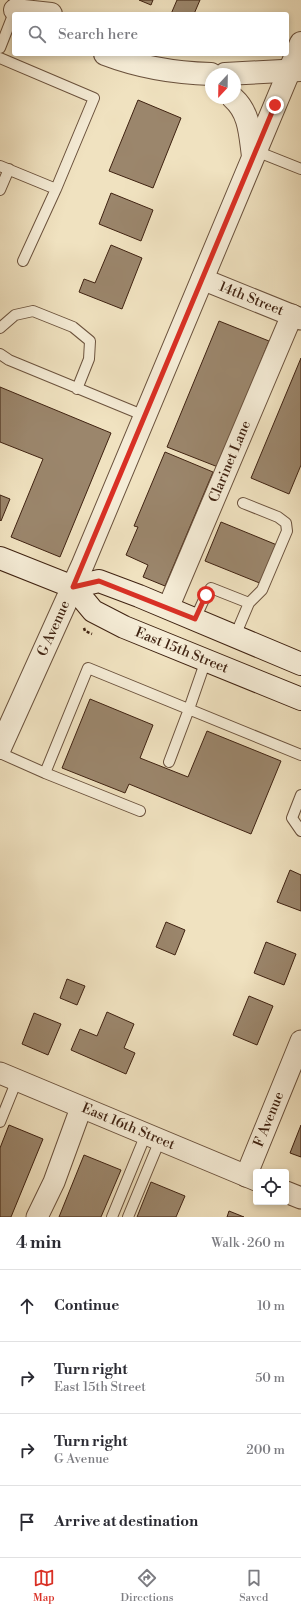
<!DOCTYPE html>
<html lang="en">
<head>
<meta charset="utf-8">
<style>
  :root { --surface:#fff; --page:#f2f2f3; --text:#2b2b33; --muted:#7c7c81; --line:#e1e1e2; --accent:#d93025 }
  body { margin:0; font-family:"Libre Bodoni",serif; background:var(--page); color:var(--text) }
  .controls { position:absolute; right:12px; bottom:12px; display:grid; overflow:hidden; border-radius:4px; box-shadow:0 2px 6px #0003 }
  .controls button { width:36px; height:36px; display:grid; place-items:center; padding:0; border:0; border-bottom:1px solid var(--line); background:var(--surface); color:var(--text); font:20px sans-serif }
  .compass { position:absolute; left:205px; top:68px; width:36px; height:36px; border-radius:50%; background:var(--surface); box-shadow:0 2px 6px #0003; rotate:202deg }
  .stop { position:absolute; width:12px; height:12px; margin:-9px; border:3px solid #d93025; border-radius:50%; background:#fff }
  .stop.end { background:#d93025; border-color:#fff; box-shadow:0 1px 4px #0008 }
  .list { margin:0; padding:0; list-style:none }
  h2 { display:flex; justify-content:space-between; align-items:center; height:52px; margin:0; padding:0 16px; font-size:17px }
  h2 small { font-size:13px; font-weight:400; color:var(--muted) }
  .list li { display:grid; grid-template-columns:26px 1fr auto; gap:12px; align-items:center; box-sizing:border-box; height:72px; padding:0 16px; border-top:1px solid var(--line) }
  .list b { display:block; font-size:15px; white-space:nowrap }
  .list p { margin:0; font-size:13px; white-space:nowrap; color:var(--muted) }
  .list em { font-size:13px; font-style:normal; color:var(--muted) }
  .icon { flex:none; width:22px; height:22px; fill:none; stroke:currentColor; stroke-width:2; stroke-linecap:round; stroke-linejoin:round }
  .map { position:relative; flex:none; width:301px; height:1217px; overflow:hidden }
  .search { position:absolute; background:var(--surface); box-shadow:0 2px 6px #0003; left:12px; right:12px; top:12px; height:44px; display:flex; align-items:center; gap:10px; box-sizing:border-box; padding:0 14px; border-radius:4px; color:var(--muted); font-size:15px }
  .sheet { height:340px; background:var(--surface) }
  nav { display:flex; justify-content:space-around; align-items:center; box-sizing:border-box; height:56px; border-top:1px solid var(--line); background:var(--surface); font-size:11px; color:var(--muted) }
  nav a { display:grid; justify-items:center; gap:2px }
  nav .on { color:var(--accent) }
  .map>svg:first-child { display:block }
  .building { fill:#9b866c; stroke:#3f2211 }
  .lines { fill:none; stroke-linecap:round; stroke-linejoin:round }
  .service-casing { stroke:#6b523d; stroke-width:12 }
  .minor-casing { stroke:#6b523d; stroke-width:23 }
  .tertiary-casing { stroke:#6b523d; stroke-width:24 }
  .secondary-casing { stroke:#3f2211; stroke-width:24 }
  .path { stroke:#3f2211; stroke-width:2.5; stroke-dasharray:3 2; stroke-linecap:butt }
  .service { stroke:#f5ecd6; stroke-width:10 }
  .minor { stroke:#f5ecd6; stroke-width:21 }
  .tertiary { stroke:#f5ecd6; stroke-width:22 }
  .secondary { stroke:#f5ecd6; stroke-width:22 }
  .route { stroke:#d93025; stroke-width:5 }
  .labels { text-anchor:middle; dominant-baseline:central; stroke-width:3; stroke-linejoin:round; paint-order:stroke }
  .street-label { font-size:14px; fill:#3f2211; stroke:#f5ecd6 }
</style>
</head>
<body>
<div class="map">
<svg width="301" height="1217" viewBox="0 0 301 1217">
  <rect width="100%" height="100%" fill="#f0e2c0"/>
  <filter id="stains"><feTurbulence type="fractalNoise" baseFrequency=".005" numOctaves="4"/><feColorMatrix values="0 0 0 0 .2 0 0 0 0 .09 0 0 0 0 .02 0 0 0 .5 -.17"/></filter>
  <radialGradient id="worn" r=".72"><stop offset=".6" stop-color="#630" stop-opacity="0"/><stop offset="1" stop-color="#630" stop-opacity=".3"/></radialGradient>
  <path class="building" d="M139,0h14l-2,5z
    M177,0h23l-6,14h-23z
    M138,100l43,18 -28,70 -44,-17z
    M111,193l42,17 -12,31 -42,-17z
    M111,245l31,13 -20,51 -43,-17 5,-13 11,4z
    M219,321l50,20 -51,126 -51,-20z
    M301,358v107l-12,29 -38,-16z
    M0,387l111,46 -51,124 -49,-20 32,-78 -43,-17z
    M165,452l48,20 -48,114 -22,-9 5,-12 -22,-10 12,-28 -4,-1z
    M0,495l10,4 -9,22 -1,-1z
    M221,522l56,23 -15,39 -57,-23z
    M90,699l63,26 -13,33 48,19 19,-46 74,30 -30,73 -122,-50 -4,9 -63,-25z
    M290,870l11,5v36l-24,-9z
    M166,922l19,8 -10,25 -19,-8z
    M266,942l30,12 -12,31 -30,-12z
    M67,979l18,7 -8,19 -17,-7z
    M249,996l24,10 -16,39 -24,-10z
    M107,1012l27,12 -10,24 11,5 -9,21 -55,-24 9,-21 17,7z
    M34,1013l27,11 -13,31 -26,-11z
    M9,1125l34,14 -32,78h-11v-69z
    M301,1125v32l-11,-4z
    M84,1155l37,15 -20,47h-42z
    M151,1182l34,14 -9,21h-39z
    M229,1211l15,6h-17z"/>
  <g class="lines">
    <g class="service-casing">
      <path id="service" d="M0,48l15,-38
        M0,58l94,40 -38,91 -33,72
        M256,151l45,18
        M0,166l56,23
        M0,190l9,-21
        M0,328l15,-13 18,-4 40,16 17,14 -1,18 -12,30
        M0,354l9,6 136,56
        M195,619l11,-24 5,-7 38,15
        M235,636l14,-33 13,-13 25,-59 -1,-8 -8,-6 -35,-14
        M0,753l45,20
        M169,762l20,-53 17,-49
        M301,795l-9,23 9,13
        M140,811l-95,-38 43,-105 213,87
        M0,1122l17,-42
        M112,1217l34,-83
        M128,1217l32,-77"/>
    </g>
    <g class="minor-casing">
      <g id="minor">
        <path id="s1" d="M202,279l99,40"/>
        <path id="s2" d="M168,608l124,-293"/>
        <path id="s3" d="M0,1073l256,107"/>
        <path id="s4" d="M246,1176l55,-135"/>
        <path d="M286,1192l15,6"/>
        <path d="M37,1217l17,-35 27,-74"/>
      </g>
    </g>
    <g class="tertiary-casing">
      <g id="tertiary">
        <path d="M15,10l36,4"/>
        <path d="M105,54c34,13 70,19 106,20"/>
        <path d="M225,74l76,-4"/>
        <path d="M233,98c17,15 17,37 20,58"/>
        <path id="s5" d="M0,748l83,-184 218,-521"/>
      </g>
    </g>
    <g class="secondary-casing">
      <g id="secondary">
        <path id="s6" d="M0,558l73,29 20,24 31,16 177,72"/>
        <path d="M73,587l26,-6 40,15 162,68"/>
      </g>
    </g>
    <path class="path" d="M84,628l1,3 7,3"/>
    <use href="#service" class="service"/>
    <use href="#minor" class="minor"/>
    <use href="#tertiary" class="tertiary"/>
    <use href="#secondary" class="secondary"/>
  </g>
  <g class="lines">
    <path class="route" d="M206,595l-11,24 -96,-38 -26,6 202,-482"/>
  </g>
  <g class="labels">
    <g class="street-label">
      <text stroke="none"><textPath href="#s1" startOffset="53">14th Street</textPath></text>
      <text stroke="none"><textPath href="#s2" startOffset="159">Clarinet Lane</textPath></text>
      <text stroke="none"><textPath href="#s5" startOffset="131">G Avenue</textPath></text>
      <text stroke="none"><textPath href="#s6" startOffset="207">East 15th Street</textPath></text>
      <text stroke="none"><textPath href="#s4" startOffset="61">F Avenue</textPath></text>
      <text stroke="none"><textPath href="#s3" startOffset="139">East 16th Street</textPath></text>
    </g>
  </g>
  <rect width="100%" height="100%" filter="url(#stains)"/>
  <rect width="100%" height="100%" fill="url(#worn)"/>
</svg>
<div class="controls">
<button><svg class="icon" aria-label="locate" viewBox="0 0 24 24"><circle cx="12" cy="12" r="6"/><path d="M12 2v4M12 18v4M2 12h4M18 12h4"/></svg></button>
</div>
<svg class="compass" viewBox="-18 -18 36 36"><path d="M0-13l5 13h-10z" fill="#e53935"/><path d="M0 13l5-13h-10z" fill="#7c7c81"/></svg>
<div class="stop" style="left:206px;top:595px"></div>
<div class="stop end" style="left:275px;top:105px"></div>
<div class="search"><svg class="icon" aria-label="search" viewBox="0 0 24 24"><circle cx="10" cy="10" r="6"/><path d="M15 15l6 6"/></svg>Search here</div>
</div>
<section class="sheet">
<h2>4 min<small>Walk · 260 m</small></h2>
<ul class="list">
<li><svg class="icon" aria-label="ahead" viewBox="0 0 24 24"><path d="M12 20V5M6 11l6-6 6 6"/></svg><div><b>Continue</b></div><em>10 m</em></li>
<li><svg class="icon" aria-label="right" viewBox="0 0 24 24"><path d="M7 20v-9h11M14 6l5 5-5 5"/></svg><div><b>Turn right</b><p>East 15th Street</p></div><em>50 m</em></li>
<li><svg class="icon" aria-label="right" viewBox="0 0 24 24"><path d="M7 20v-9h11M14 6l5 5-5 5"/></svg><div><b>Turn right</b><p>G Avenue</p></div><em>200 m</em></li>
<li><svg class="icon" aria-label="arrive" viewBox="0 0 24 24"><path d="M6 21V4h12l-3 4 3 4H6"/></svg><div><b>Arrive at destination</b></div></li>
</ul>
</section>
<nav>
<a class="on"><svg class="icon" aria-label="map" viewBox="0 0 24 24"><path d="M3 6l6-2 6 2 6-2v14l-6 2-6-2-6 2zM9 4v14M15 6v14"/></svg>Map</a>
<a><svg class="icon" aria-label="directions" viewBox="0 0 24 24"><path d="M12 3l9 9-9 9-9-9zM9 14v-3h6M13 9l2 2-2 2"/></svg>Directions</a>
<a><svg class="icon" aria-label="saved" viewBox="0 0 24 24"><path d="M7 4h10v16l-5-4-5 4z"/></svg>Saved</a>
</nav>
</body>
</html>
